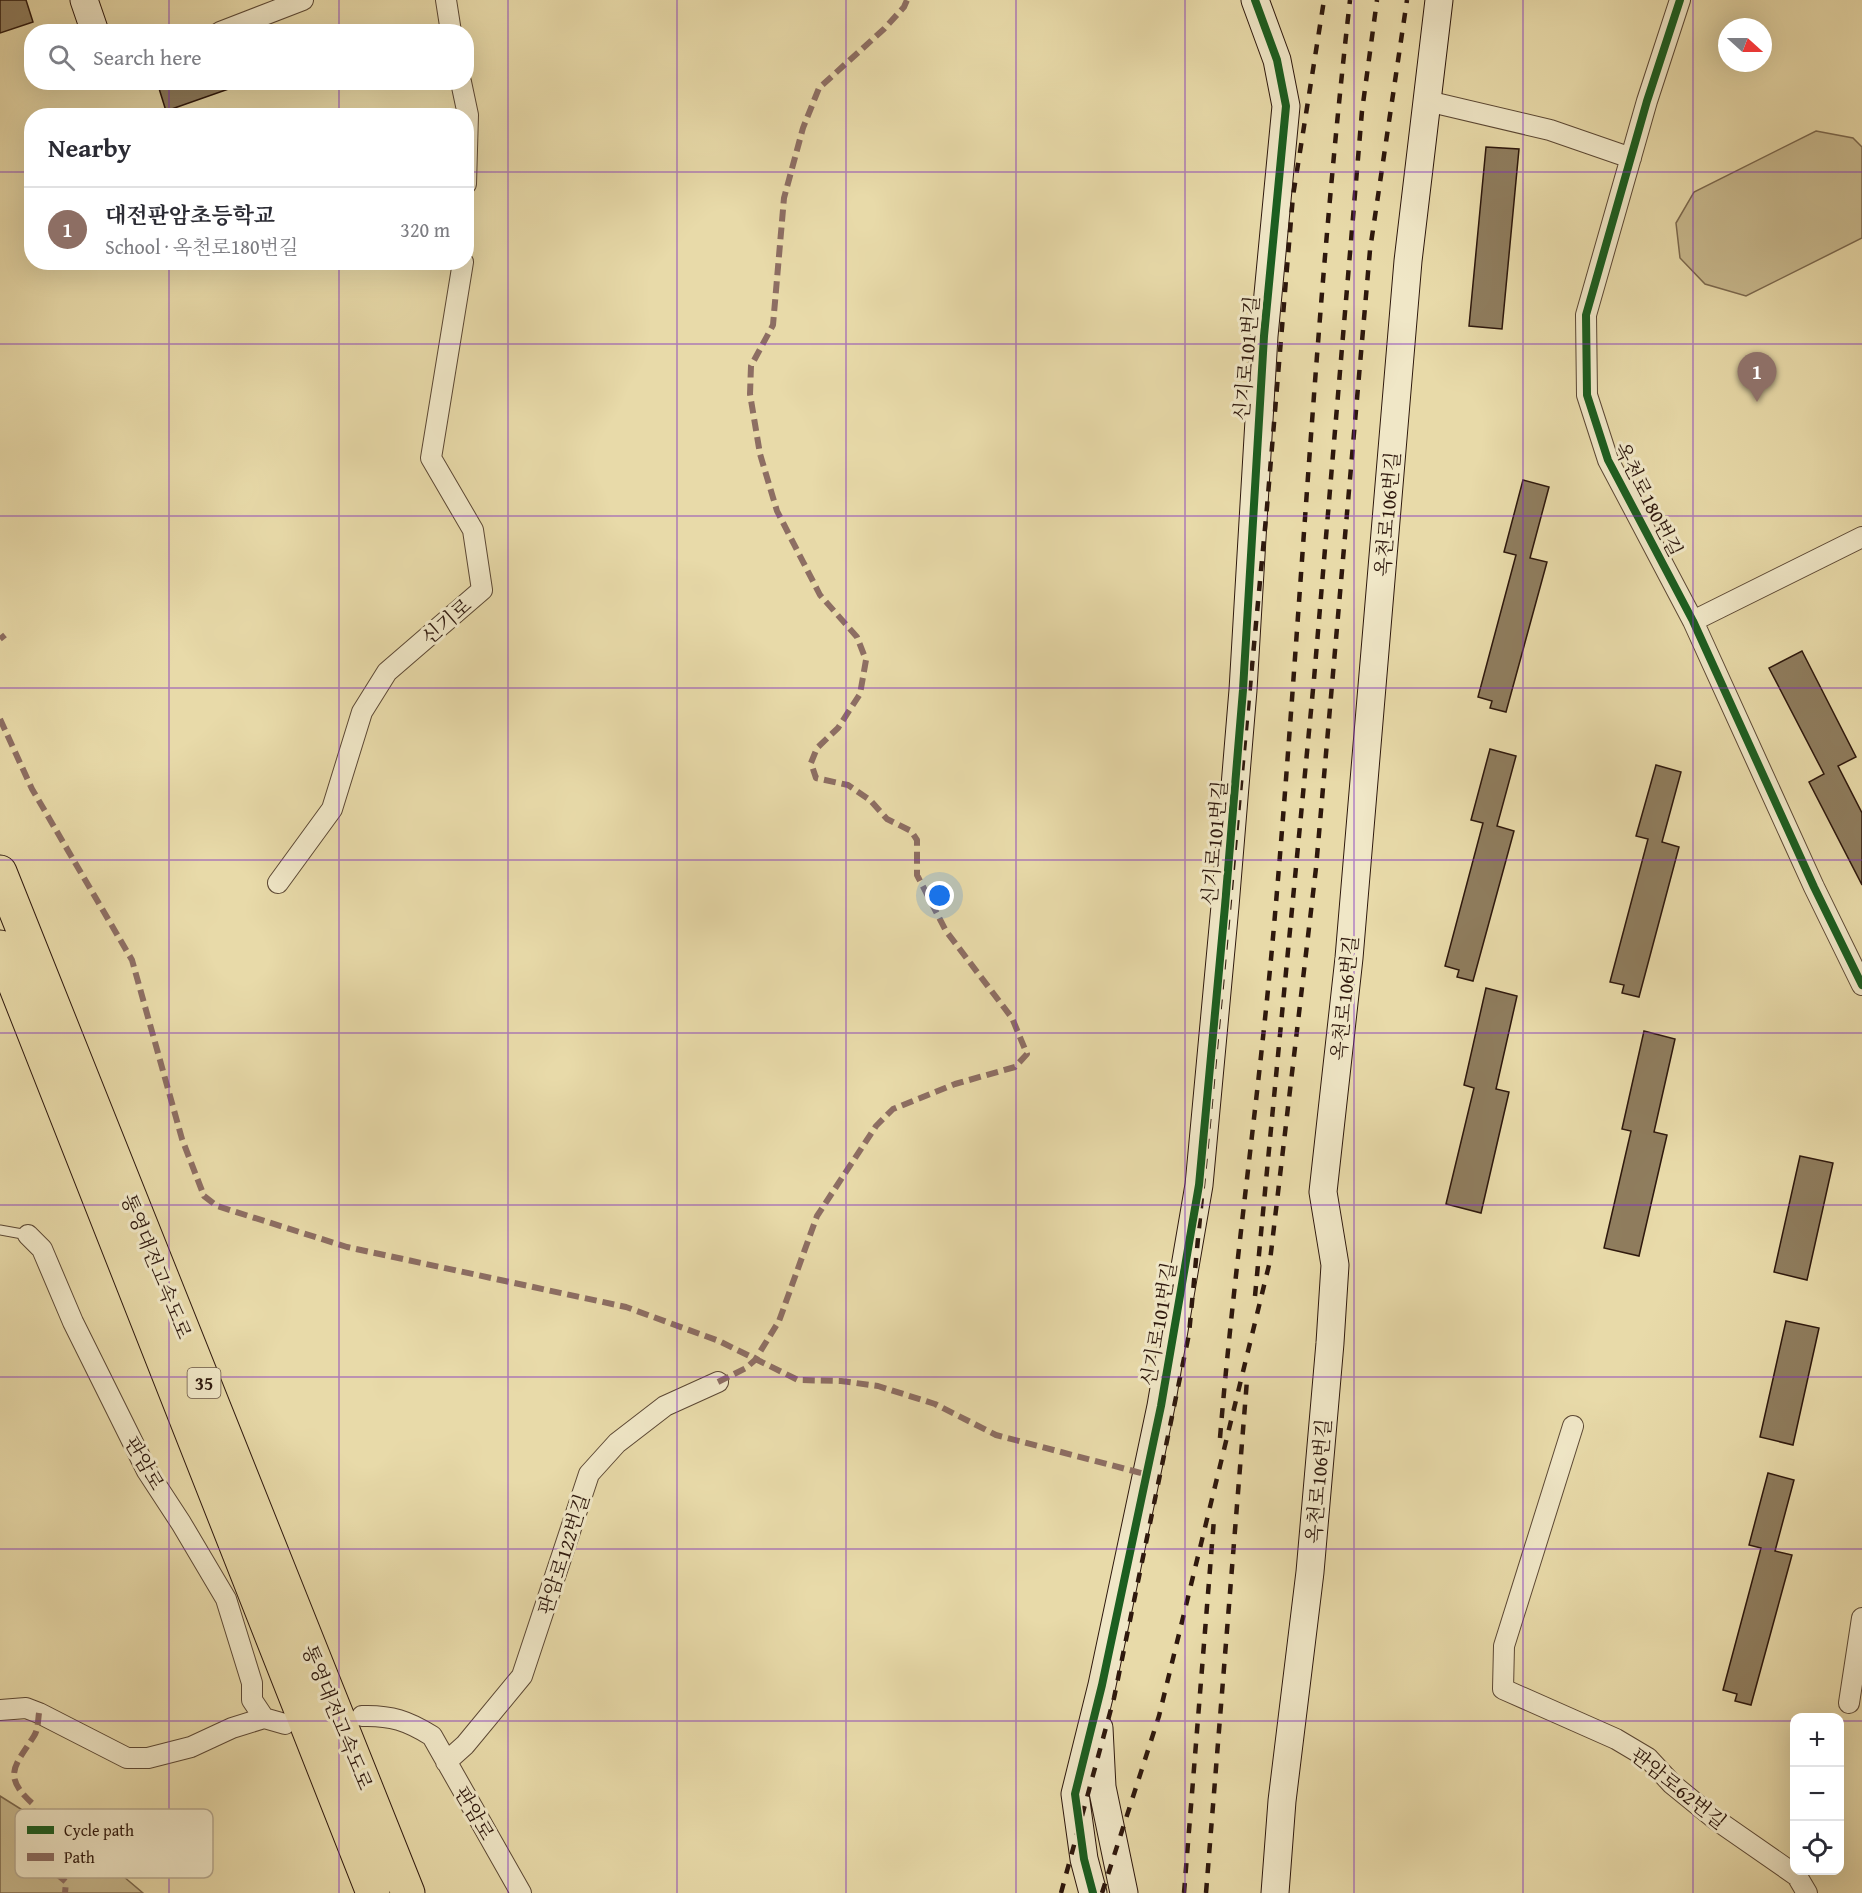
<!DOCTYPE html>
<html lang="en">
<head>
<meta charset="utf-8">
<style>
  :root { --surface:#fff; --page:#f7f7f7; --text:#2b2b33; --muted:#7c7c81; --line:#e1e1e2; --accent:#0f766e }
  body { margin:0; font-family:"Gentium Book Plus","Noto Serif KR",serif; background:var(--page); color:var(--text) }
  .controls { position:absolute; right:18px; bottom:18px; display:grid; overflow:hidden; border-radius:12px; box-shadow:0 6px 24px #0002 }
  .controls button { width:54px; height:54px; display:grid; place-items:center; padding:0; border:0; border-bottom:2px solid var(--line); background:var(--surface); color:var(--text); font:30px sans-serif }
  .compass { position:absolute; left:1718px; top:18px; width:54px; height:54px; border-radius:50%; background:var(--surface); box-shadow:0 6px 24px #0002; rotate:111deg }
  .you { position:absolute; left:940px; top:896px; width:21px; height:21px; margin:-15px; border:4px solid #fff; border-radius:50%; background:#1a73e8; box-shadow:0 0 0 9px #1a73e833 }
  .badge { display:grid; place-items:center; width:39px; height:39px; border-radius:50%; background:var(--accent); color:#fff; font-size:20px; font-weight:700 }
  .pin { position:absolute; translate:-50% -50px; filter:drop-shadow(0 2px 3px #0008) }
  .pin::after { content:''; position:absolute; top:32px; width:21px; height:18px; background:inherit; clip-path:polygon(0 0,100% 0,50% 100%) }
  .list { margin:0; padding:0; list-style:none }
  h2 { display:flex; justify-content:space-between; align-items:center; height:78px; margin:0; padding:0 24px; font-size:26px }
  h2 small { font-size:20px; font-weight:400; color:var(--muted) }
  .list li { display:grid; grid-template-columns:39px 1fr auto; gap:18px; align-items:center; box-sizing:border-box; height:84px; padding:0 24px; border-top:2px solid var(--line) }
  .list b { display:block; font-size:22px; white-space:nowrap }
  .list p { margin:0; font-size:20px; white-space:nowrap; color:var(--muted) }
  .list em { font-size:20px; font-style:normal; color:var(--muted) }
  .icon { flex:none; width:33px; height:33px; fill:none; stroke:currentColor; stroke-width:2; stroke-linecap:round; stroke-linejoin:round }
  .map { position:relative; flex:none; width:1862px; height:1893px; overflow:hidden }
  .search { position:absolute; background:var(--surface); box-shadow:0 6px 24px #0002; left:24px; top:24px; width:450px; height:66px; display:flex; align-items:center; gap:15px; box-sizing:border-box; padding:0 21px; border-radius:24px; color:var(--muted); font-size:22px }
  .panel { position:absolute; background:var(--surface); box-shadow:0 6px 24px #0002; left:24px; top:108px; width:450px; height:162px; border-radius:24px }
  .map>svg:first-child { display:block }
  .green { fill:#c8b98e; stroke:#7b684e; stroke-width:1.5 }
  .building { fill:#8f7d5e; stroke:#2e180d; stroke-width:1.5 }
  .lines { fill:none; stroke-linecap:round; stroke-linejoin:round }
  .lane-casing { stroke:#5c4834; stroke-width:11 }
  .street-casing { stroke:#5c4834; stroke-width:22 }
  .secondary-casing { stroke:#2e180d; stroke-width:29 }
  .highway-casing { stroke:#2e180d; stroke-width:35 }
  .lane { stroke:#f0e7c7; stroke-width:9 }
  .street { stroke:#f0e7c7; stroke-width:20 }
  .secondary { stroke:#f0e7c7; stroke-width:27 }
  .highway { stroke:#e8daa9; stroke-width:33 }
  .rail { stroke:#2e180d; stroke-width:4.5; stroke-dasharray:10 10; stroke-linecap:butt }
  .quiet { stroke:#8d6e63; stroke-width:6; stroke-dasharray:12 6; stroke-linecap:butt }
  .cycleway-casing { stroke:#f0e7c7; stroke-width:11 }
  .cycleway { stroke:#1b5e20; stroke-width:8 }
  .grid { fill:none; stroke:#7b2cbf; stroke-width:1.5; stroke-opacity:0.55 }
  .labels { text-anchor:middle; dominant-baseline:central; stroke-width:6; stroke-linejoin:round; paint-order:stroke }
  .shield { fill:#f0e7c7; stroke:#685645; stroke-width:1.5 }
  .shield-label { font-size:18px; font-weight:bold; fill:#2e180d }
  .street-label { font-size:20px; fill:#2e180d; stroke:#f0e7c7 }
  .key { fill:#f0e7c7; stroke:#b6a98f; stroke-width:1.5 }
  .key-label { font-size:16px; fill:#2e180d }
</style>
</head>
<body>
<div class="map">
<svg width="1862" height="1893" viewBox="0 0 1862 1893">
  <rect width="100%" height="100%" fill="#e8daa9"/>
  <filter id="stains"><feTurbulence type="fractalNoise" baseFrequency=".00333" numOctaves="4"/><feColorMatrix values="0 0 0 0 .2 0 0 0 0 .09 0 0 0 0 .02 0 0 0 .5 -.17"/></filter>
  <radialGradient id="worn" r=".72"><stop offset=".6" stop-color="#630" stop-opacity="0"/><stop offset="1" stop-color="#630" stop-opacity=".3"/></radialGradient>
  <path class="green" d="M1816,131l37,7 9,9v91l-116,58 -41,-12 -25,-26 -4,-35 18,-31z
    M0,1796l110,69 33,28h-143z"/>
  <path class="building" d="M0,0h26l7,22 -33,11z
    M157,82h83v3l-74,26z
    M1486,147l33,2 -17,180 -33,-3z
    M1523,480l26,7 -19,71 17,4 -41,150 -16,-4 2,-7 -14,-4 38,-142 -12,-3z
    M1802,651l54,106 -18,9 24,47v72l-53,-103 15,-8 -55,-106z
    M1490,749l26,7 -19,70 17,5 -41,150 -16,-4 2,-7 -14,-4 38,-143 -12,-3z
    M1656,765l25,7 -19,70 17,5 -40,150 -17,-4 2,-8 -14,-3 38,-143 -12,-3z
    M1486,988l31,8 -21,93 13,3 -28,121 -35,-9 28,-116 -10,-3z
    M1644,1031l31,8 -21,93 13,3 -28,121 -35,-8 27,-117 -9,-2z
    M1800,1156l33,7 -26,117 -33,-8z
    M1786,1321l33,7 -26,117 -33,-8z
    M1768,1473l26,7 -19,71 17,4 -41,150 -16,-4 2,-7 -14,-4 38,-142 -12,-3z"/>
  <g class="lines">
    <g class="lane-casing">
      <path id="lane" d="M0,1230l28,5"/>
    </g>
    <g class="street-casing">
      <path id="street" d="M446,0l5,32
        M1680,0l-33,101 -61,214 1,80 21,65 85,161 121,266 48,98
        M220,32l83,-32
        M461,82l7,33 -2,69
        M1427,101l123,29 81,28
        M1693,621l169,-84
        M278,883l54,-74 30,-97 25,-40 95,-82 -9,-60 -42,-72 32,-196
        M28,1235l14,14 31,73 74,149 34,52 45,76 26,84v17l12,18
        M1573,1426l-69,220 -1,43 113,50 32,19 24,26 43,35 82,57 10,17
        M1849,1703l13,-85
        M0,1710l26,-2 13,5 88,45h21l43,-11 41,-19 32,-10 21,6
        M362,1716c29,-1 46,5 70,20l89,157
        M446,1762l19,-17 57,-69 67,-202 28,-31 48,-37 53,-24"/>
    </g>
    <g class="secondary-casing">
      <path id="secondary" d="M84,0l11,32
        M1099,1728l3,59 22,106
        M1093,1893l-9,-34 -9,-65 27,-109 59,-279 38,-221 26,-279 18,-216 21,-354 22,-230 -9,-46 -22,-60
        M1275,1893l7,-92 28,-229 20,-229 5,-78 -12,-73 26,-234 59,-697 31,-261"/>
    </g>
    <g class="highway-casing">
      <path id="highway" d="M0,872l408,1021
        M0,947l373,946"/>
    </g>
    <use href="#lane" class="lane"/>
    <use href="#street" class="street"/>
    <use href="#secondary" class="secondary"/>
    <use href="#highway" class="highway"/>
    <path class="rail" d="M1255,1296l59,-617 48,-568 15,-111
      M1220,1438c14,-171 39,-341 54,-512 27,-309 41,-618 76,-926
      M1061,1893l53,-195 75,-364 78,-827 26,-311 31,-196
      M1102,1893l57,-177 111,-455 46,-393 54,-618 37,-250
      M1184,1893l30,-374
      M1206,1893l41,-513"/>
    <path class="quiet" d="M0,639l5,-4
      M0,719l32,70 100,171 50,179 22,57 13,10 130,41 279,60 93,34 79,39 43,1 37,5 57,18 61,31 149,39
      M718,1382l28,-14 9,-8 24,-39 38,-105 59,-90 17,-17 62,-25 60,-17 12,-13 -15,-36 -66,-87 -29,-56v-35l-6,-9 -24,-12 -17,-19 -22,-15 -32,-7 -5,-15 6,-15 21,-20 22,-34 6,-34 -9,-23 -37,-42 -43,-84 -17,-57 -10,-60 1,-28 22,-41 11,-127 19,-70 16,-40 65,-59 20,-22 3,-7
      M39,1713c-1,7 -1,17 -5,23 -18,29 -33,39 -2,67l4,35 8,25 22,19 -1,11"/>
    <g class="cycleway-casing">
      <path id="cycleway" d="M1680,0l-33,101 -61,214 1,80 21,65 85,161 121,266 48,98
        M1093,1893l-9,-34 -9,-65 27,-109 59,-279 38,-221 26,-279 18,-216 21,-354 22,-230 -9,-46 -22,-60"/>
    </g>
    <use href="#cycleway" class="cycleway"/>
  </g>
  <path class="grid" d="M169,0v32M339,0v32M508,0v1893M677,0v1893M846,0v1893M1016,0v1893M1185,0v1893M1354,0v1893M1523,0v1893M1693,0v1893M169,82v34M339,82v34M0,172h32M466,172h1396M169,262v1631M339,262v1631M0,344h1862M0,516h1862M0,688h1862M0,860h1862M0,1033h1862M0,1205h1862M0,1377h1862M0,1549h1862M0,1721h1794M1840,1721h22"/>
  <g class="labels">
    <rect class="shield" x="187.5" y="1368" width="33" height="30" rx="4.5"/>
    <g class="shield-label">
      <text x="204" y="1383">35</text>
    </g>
    <g class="street-label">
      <text transform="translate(1246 358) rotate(-85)">신기로101번길</text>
      <text transform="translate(1649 499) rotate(63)">옥천로180번길</text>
      <text transform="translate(1387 514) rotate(-85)">옥천로106번길</text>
      <text transform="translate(446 621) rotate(-41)">신기로</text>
      <text transform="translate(1214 843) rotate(-85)">신기로101번길</text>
      <text transform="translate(1344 998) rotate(-84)">옥천로106번길</text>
      <text transform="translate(157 1266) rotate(68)">통영대전고속도로</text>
      <text transform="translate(1158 1324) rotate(-80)">신기로101번길</text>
      <text transform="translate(145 1463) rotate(60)">판암로</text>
      <text transform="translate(1318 1481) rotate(-85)">옥천로106번길</text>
      <text transform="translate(563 1554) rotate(-72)">판암로122번길</text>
      <text transform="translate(338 1717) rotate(68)">통영대전고속도로</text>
      <text transform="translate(1679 1788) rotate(39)">판암로62번길</text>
      <text transform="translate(475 1813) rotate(60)">판암로</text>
    </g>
  </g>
  <rect x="15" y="1809" width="198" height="69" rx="9" class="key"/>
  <rect x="27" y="1826" width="27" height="8" fill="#1b5e20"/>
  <rect x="27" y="1853" width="27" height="8" fill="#8d6e63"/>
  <g class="key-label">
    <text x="64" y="1836">Cycle path</text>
    <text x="64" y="1863">Path</text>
  </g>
  <rect width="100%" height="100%" filter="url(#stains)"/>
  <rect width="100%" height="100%" fill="url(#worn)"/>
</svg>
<div class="controls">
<button>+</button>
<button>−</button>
<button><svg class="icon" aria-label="locate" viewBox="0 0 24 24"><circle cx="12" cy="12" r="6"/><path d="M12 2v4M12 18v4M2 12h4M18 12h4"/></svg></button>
</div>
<svg class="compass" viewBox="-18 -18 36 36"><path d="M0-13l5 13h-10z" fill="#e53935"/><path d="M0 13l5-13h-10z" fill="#7c7c81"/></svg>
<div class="you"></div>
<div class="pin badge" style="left:1757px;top:402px;background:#8d6e63">1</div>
<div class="search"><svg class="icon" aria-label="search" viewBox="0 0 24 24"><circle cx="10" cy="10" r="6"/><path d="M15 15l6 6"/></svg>Search here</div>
<section class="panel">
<h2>Nearby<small></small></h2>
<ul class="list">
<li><span class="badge" style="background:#8d6e63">1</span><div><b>대전판암초등학교</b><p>School · 옥천로180번길</p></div><em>320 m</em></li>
</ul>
</section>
</div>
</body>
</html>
